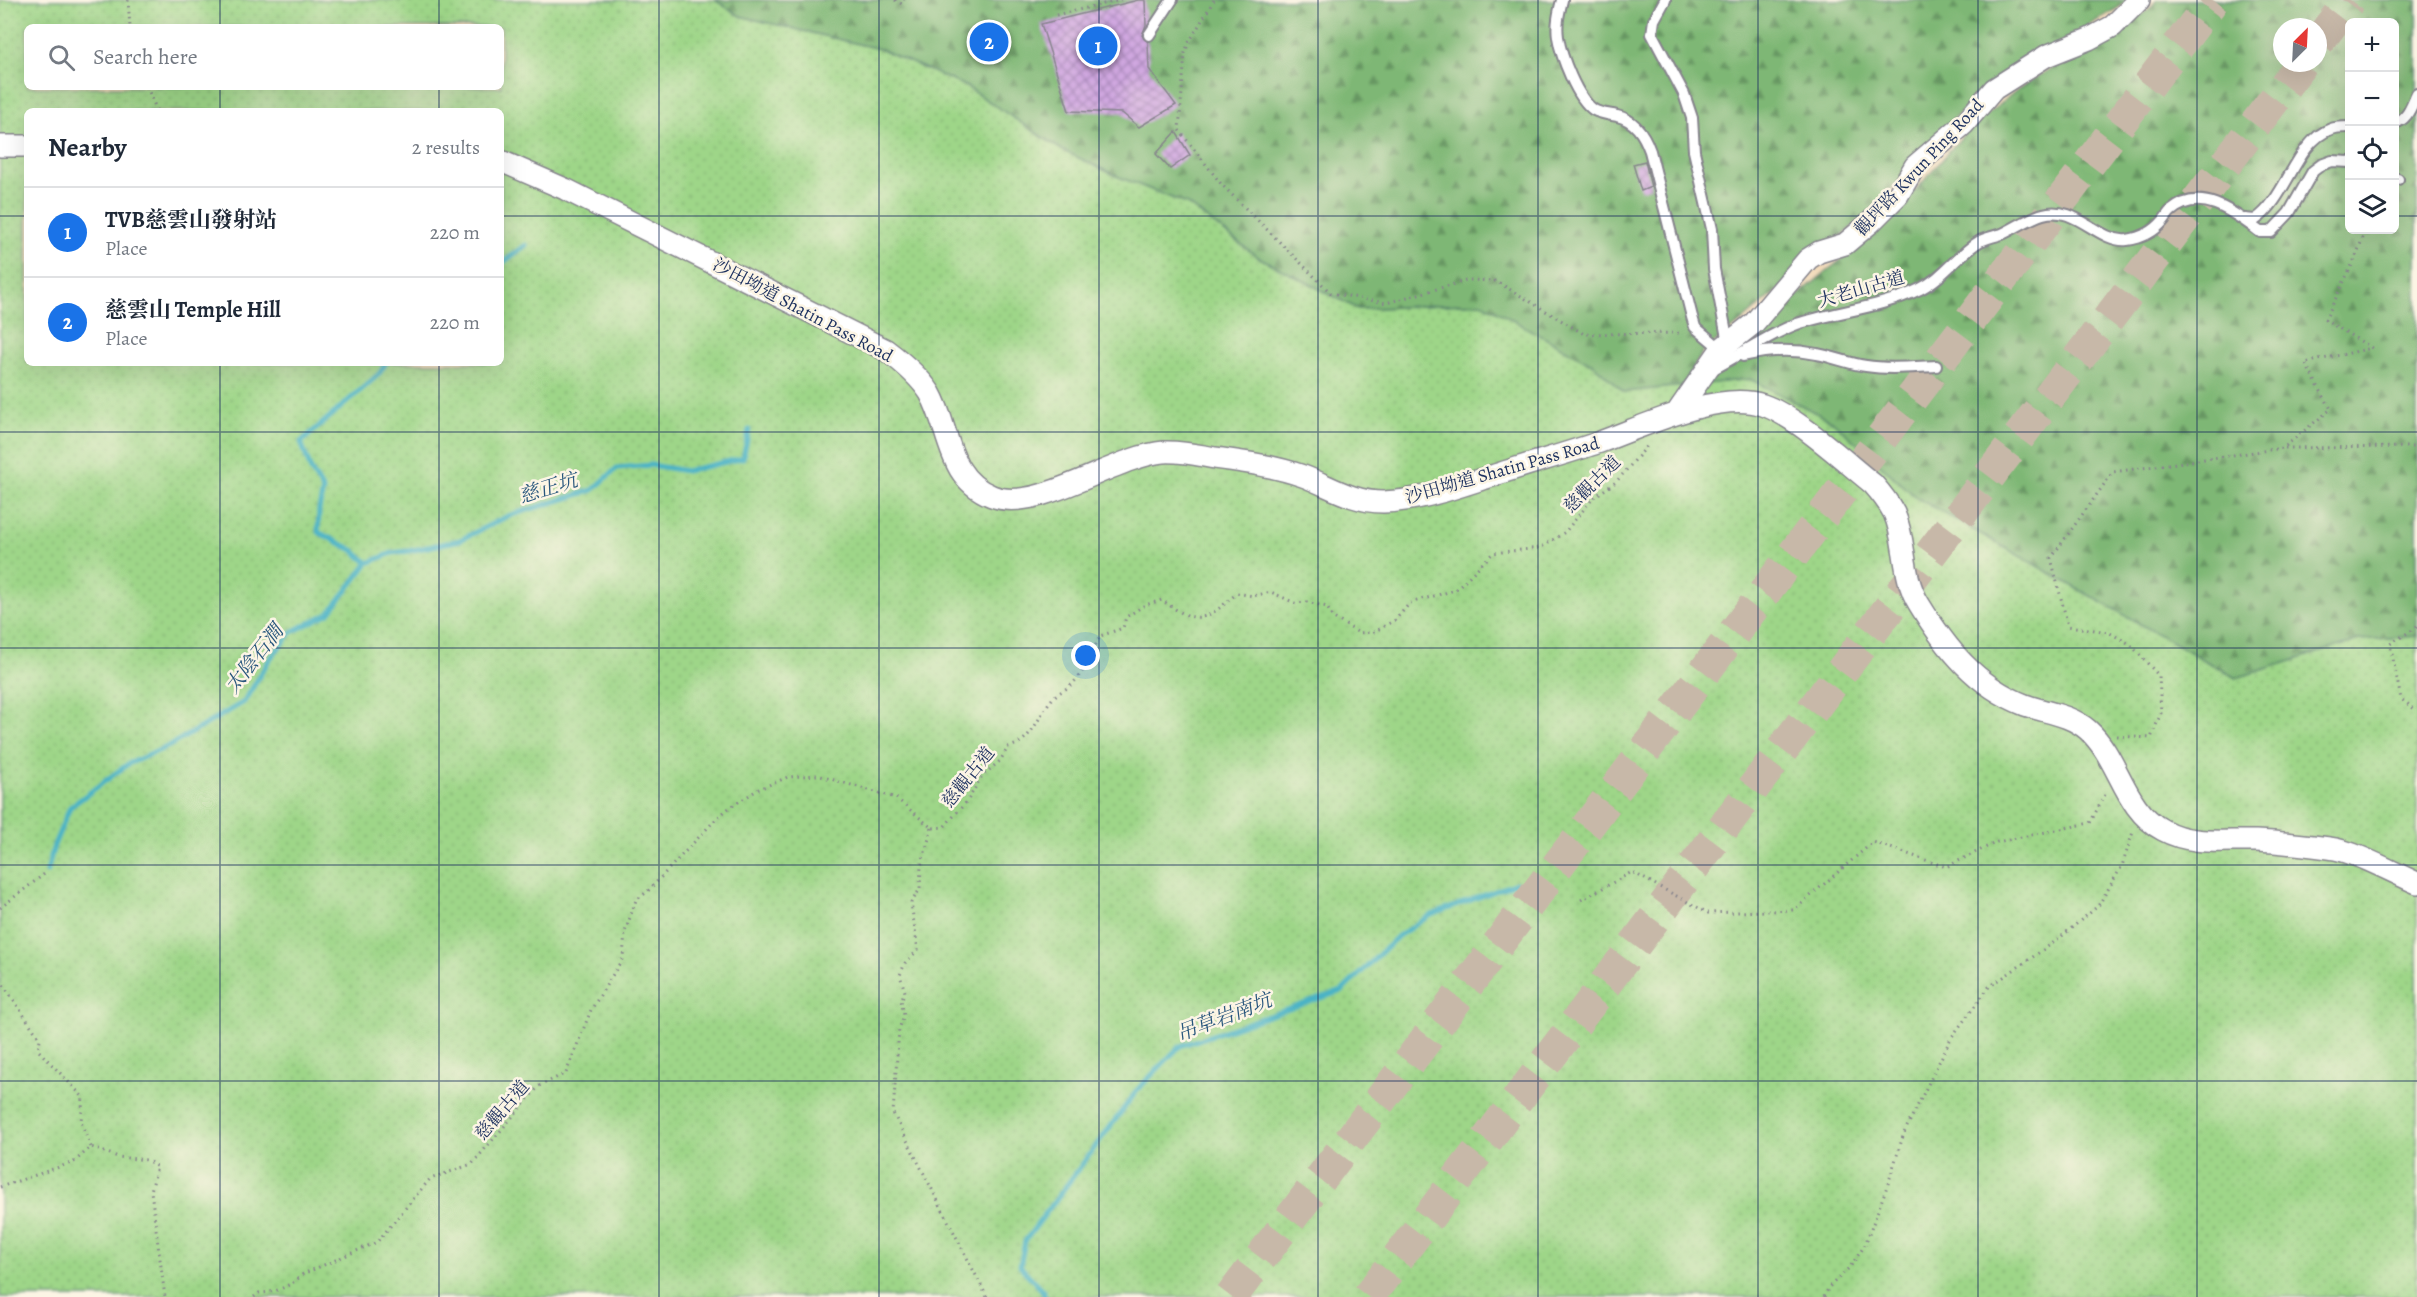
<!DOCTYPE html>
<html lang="en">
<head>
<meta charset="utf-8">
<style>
  :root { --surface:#fff; --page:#f2f2f3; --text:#1f2937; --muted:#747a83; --line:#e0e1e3; --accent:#1a73e8 }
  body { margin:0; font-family:Alegreya,"Noto Serif TC",serif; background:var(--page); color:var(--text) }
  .controls { position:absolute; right:18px; top:18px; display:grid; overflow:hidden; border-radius:9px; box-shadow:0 6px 24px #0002 }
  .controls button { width:54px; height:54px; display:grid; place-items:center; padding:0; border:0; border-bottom:2px solid var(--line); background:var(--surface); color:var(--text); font:30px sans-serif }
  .compass { position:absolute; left:2273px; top:18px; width:54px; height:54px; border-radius:50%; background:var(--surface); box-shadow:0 6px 24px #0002; rotate:24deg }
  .you { position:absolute; left:1086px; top:656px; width:21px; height:21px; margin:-15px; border:4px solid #fff; border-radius:50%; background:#1a73e8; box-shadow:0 0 0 9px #1a73e833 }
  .badge { display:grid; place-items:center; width:39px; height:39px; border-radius:50%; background:var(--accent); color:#fff; font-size:20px; font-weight:700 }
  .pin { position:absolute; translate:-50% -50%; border:3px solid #fff; box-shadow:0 2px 6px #0006 }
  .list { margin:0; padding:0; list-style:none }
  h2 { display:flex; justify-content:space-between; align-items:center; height:78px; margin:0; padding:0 24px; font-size:26px }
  h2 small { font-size:20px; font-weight:400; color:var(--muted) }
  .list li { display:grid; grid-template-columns:39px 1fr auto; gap:18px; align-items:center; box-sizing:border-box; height:90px; padding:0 24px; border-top:2px solid var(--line) }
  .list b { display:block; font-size:22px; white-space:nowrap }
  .list p { margin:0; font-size:20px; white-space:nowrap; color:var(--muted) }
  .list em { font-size:20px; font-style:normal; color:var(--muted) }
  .icon { flex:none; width:33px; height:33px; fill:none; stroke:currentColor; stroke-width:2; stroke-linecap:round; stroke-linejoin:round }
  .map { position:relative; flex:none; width:2417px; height:1297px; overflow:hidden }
  .search { position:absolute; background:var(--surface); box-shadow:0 6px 24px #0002; left:24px; top:24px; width:480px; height:66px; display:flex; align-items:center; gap:15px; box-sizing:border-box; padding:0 21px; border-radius:9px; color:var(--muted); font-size:22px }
  .panel { position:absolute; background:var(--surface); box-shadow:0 6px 24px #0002; left:24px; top:108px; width:480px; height:258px; border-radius:9px }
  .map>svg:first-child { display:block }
  .grass { fill:url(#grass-dots); stroke:#5c8273; stroke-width:1.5; fill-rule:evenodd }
  .forest { fill:url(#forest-firs); stroke:#4c7369; stroke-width:1.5; fill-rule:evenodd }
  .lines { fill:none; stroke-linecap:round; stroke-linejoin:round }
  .stream { stroke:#48b2c6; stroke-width:5 }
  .building { fill:url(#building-cross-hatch) }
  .highway-tunnel { stroke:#c7b8a8; stroke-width:33; stroke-dasharray:33 16; stroke-linecap:butt }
  .lane-casing { stroke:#86848c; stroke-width:14 }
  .street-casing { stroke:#86848c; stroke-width:24 }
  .path { stroke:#86848c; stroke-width:3; stroke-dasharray:1.5 4.5; stroke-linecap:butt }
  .lane { stroke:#fff; stroke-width:10 }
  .street { stroke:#fff; stroke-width:21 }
  .grid { fill:none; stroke:#1b2f5e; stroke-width:1.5; stroke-opacity:0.55 }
  .labels { text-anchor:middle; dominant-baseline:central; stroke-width:5; stroke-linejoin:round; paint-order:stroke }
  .street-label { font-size:18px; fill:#1b2f5e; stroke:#fcf5e5 }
  .water-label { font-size:20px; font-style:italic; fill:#28567d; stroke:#fcf5e5 }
</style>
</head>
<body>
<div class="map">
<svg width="2417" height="1297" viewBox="0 0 2417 1297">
  <defs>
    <pattern id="grass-dots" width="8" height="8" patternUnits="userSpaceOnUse" patternTransform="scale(1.5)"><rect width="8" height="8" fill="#9ed688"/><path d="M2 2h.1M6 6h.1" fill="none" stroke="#88b878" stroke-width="1.8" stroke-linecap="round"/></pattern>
    <pattern id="forest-firs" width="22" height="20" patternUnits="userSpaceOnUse" patternTransform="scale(1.5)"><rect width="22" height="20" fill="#7eb774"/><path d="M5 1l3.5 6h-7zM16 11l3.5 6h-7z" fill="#669562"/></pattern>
    <pattern id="building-cross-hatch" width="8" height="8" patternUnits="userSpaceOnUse" patternTransform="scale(1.5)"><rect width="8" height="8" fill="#d0a7e0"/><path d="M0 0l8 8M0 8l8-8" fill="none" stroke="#a888b9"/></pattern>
  </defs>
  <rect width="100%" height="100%" fill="#fcf5e5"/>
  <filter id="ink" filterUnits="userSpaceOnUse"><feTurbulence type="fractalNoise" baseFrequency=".0167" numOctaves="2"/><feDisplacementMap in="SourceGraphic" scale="12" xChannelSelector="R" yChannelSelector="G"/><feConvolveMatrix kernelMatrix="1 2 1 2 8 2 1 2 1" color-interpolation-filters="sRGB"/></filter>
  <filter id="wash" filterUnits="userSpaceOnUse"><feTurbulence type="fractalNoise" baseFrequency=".008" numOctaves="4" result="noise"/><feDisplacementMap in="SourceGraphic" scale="24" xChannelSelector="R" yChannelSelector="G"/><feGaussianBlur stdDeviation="1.35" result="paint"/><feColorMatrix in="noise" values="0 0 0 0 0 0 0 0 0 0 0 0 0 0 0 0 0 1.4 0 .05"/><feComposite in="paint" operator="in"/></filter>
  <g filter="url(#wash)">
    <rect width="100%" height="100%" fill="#f2daba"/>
    <path class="grass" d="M0,0h715l25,16 140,33 87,38 95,63 57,27 68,27 71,53 100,52 124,-6 112,62 30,27 126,-13 82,42 85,77 319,180 123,-38 58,-4v661h-2417zM27,27h474v60h-474zM27,111h474v252h-474z"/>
    <path class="forest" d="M715,0h1416l-124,74 -55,46 -42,49 -44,46 -125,107 -38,30 -21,34 -58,6 -30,-27 -112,-62 -124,6 -100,-52 -71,-53 -68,-27 -57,-27 -95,-63 -87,-38 -140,-33z
      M2157,0h260v636l-58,4 -123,38 -319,-180 -85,-77 -82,-42 -45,5 12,-20 36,-28 26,-25 99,-82 46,-48 41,-48 53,-44 75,-47 31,-15 25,-18zM2350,22h44v208h-44zM2282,27h36v36h-36z"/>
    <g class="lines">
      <path class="stream" d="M501,264l25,-19
        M368,563l24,-10 17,-2 51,-11 48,-24 85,-26 24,-22 34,-3 35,6 57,-13 6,-28
        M47,872l7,-27 16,-38 58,-43 41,-18 75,-44 25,-42 23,-28 37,-19 39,-50 -15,-13 -35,-18 1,-23 4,-19 -12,-20 -10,-28 78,-68 7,-11
        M1045,1297l-2,-6 -23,-25 5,-25 114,-153 41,-42 162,-55 56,-55 31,-20 87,-33"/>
    </g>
    <g id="blocks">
      <path class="building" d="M1138,0h7l1,25 -4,10 6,7 1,27 27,36 -37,22 -17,-14 -53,-2 -28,-87z
        M1176,132l14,23 -20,14 -14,-15z
        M1645,161l6,26 -10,4 -8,-27z"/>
    </g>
  </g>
  <g filter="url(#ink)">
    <use href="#blocks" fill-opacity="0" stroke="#86848c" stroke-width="1.5"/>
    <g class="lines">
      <path class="highway-tunnel" d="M2318,42l32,-42
        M1231,1297l982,-1297
        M1368,1297l934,-1234"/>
      <g class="lane-casing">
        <path id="lane" d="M1562,0c-3,12 -6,24 -4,37 3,19 19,62 36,73 7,4 15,4 23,6 18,4 27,18 33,35l42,166 3,10 26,22
          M1665,0l-11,20 -2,14 32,60 8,24 2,33 18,78 2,40 14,74
          M1149,35l23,-35
          M2394,123c14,-3 17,-17 23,-29
          M2394,178l4,1
          M2245,219l10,1c32,-21 40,-78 76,-91 5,-2 12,-2 19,-2
          M1743,356c24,-6 50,-7 74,-2 17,3 33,10 49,12 24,4 47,1 70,0
          M1713,369c27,-14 54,-34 84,-45 40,-13 84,-16 123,-35 23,-11 38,-35 60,-48 7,-3 15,-5 22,-7 13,-6 27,-16 41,-20 32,-10 56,29 84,26 14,-2 27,-8 36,-19 3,-3 5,-8 8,-10 30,-26 65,3 89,21h11l18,-19 24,-42 8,-6 11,-4 18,1"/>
      </g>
      <g class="street-casing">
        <path id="street" d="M0,146h27
          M501,161l64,28 321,161c16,12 33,26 44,43 21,37 16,85 62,103 45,18 122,-40 172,-44 17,-1 34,3 51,6 29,4 60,8 88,18 27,10 49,26 80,26 37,-1 74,-15 109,-26 36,-12 73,-22 108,-34 42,-15 119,-52 163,-37 33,11 81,56 110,79 8,9 15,18 21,29 13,29 7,62 25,91 27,44 57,82 106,101 22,8 44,9 63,25 32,29 35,79 75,100 29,16 62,10 93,11 24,1 49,4 73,7 26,3 63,24 88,35
          M1676,414l45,-65 33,-26 54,-64 11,-7 26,-8 25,-21 28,-28 17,-29 49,-42 30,-35 52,-33 43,-17 24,-13 26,-26"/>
      </g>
      <path class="path" d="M128,0l2,27
        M895,0l7,4 2,-4
        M1214,0l-26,44 -3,9 -6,77 43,55 109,108 55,10 83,-23 27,1 88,53 97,-1
        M1056,15l65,-15
        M147,87l10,24
        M2285,448l132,-1
        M2417,627l-27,17 11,55 16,12
        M2117,736l34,2 10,-25 -2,-37 -29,-32 -22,-12 -40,-6 -17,-68 62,-86 170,-24 48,-39 -26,-46 67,-15 -47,-28 29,-59 12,-31
        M932,828l-11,38 -1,23 -9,14 7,47 -13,13 -5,12 5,17 -4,8 3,15 -5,14 -6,84 94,184
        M1581,900l51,-28 76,41 86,-3 79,-68 73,25 51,-25 93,-19 16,-30
        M0,908l47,-36
        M0,980l40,59 -2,11 45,47 -2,25 10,25
        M0,1187l74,-25 17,-15 27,10 29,3 10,7 -6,24 14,106
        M254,1297l5,-4c16,0 32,-7 44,-19l74,-32 53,-63 42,-15 67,-78 27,-13 25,-63 32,-52 2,-26 11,-32 11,-8 69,-73 13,-11 30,-19 29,-12 29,-2 79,23 36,30 12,-1 24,-27 14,-24 18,-15 8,-14c24,-4 30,-32 45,-49 5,-6 13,-8 19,-14 13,-12 20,-32 28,-48l23,-8 3,-11 19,-12 17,-5c35,26 43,22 75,-7l16,3 18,-4 24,11 12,-1 20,5 5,10 27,16 15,-1 21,-12 15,-17 45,-13 38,-37 47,-5 25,-16 29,-35 22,-15 33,-38
        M1824,1297l5,-10 21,-20 15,-22 24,-64 15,-48 47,-95 38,-51 67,-46 42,-35 24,-40 11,-34"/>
      <use href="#lane" class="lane"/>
      <use href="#street" class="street"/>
    </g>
  </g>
  <path class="grid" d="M220,0v27M439,0v27M659,0v1297M879,0v1297M1099,0v1297M1318,0v1297M1538,0v1297M1758,0v1297M1978,0v1297M2197,0v1297M220,87v24M439,87v24M0,216h27M501,216h1849M2394,216h23M220,363v934M439,363v934M0,432h2417M0,648h2417M0,865h2417M0,1081h2417"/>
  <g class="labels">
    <g class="street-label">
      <text transform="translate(1919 167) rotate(-47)">觀坪路 Kwun Ping Road</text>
      <text transform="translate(1861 289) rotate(-16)">大老山古道</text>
      <text transform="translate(803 310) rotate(28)">沙田坳道 Shatin Pass Road</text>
      <text transform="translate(1502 470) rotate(-16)">沙田坳道 Shatin Pass Road</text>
      <text transform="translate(1592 484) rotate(-45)">慈觀古道</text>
      <text transform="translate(968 777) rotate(-51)">慈觀古道</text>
      <text transform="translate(502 1110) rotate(-49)">慈觀古道</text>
    </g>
    <g class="water-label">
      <text transform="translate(548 488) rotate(-17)">慈正坑</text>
      <text transform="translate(254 659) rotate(-52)">太陰石澗</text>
      <text transform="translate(1224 1017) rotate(-21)">吊草岩南坑</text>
    </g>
  </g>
</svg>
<div class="controls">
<button>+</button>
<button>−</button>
<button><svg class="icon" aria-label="locate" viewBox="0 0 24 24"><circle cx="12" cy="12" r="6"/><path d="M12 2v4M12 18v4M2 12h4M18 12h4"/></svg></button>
<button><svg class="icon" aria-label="layers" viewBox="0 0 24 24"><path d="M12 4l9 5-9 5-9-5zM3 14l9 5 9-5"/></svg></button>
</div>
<svg class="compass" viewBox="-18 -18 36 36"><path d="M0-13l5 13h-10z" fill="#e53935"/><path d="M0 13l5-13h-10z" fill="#747a83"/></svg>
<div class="you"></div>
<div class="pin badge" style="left:1098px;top:46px">1</div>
<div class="pin badge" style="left:989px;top:42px">2</div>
<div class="search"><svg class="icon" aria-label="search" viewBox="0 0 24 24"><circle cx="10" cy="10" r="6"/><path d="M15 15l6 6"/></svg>Search here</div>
<section class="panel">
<h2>Nearby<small>2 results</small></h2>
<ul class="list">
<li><span class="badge">1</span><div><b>TVB慈雲山發射站</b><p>Place</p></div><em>220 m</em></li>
<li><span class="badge">2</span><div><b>慈雲山 Temple Hill</b><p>Place</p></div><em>220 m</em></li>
</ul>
</section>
</div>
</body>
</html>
